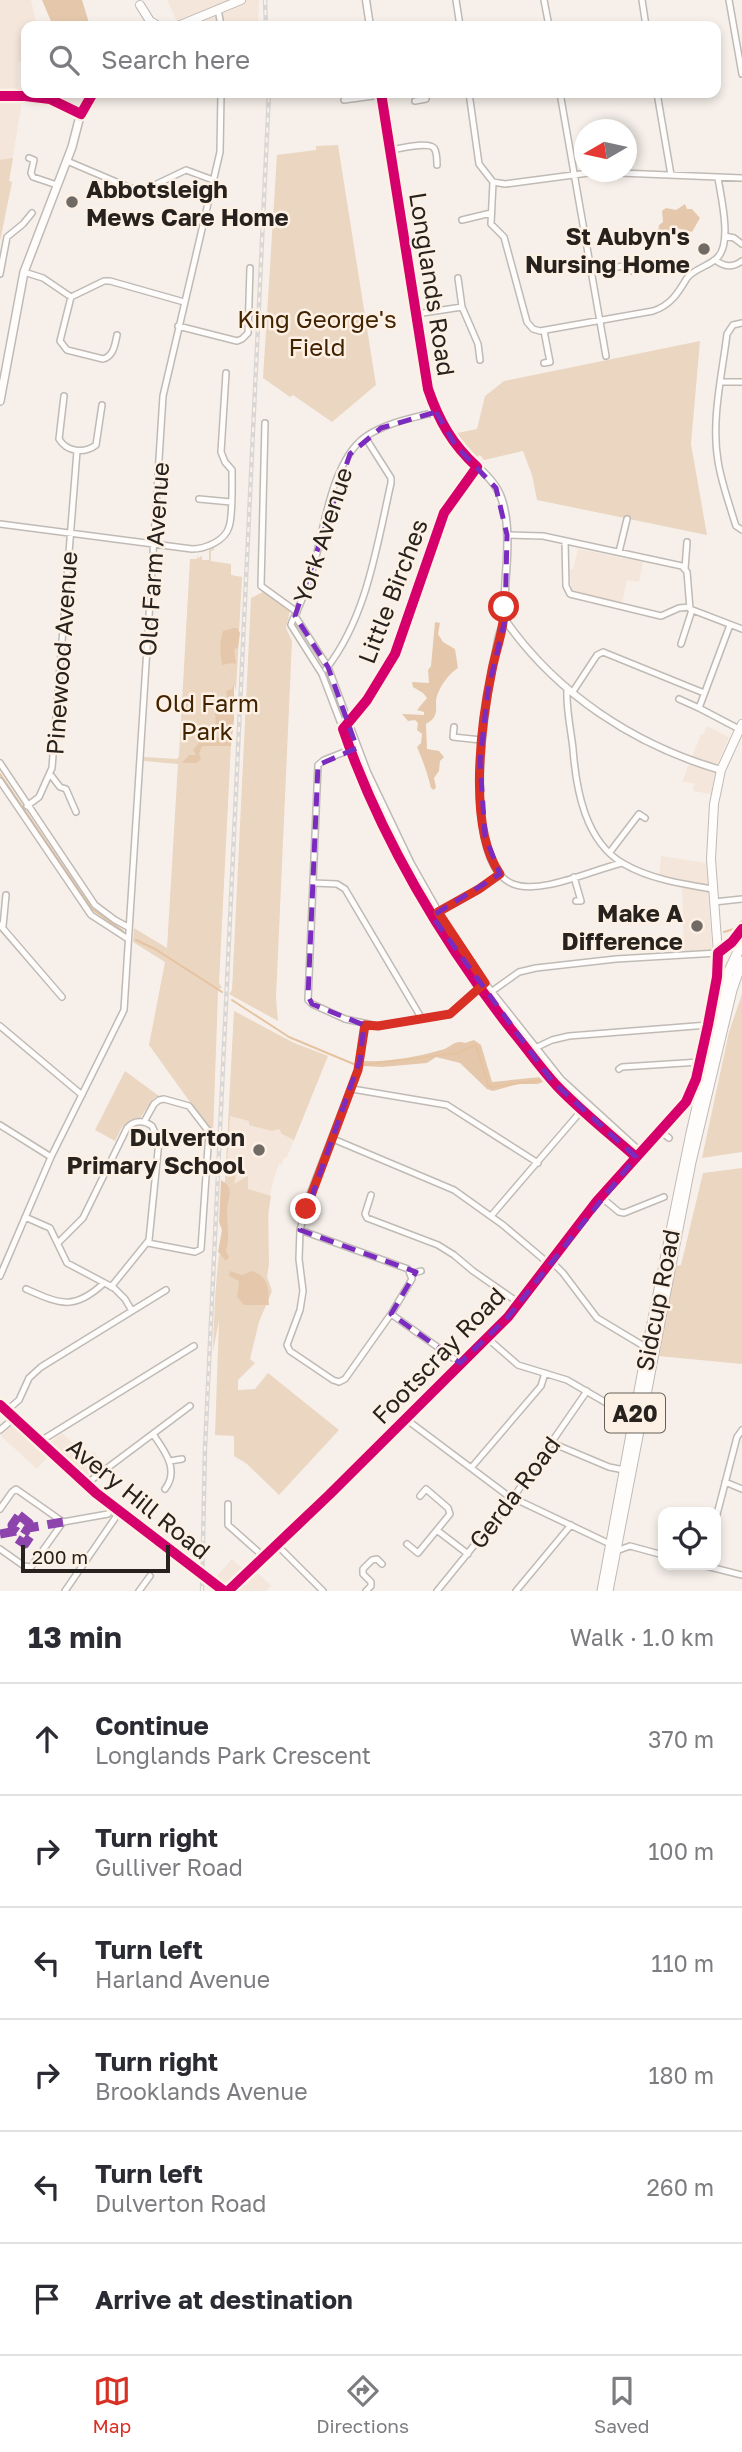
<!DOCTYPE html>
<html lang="en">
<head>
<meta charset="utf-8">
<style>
  :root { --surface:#fff; --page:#f2f2f3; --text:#2b2b33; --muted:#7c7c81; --line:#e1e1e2; --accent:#d93025 }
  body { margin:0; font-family:"Golos Text",sans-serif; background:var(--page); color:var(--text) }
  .controls { position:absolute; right:21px; bottom:21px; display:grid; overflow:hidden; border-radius:14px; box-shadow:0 4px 10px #0003 }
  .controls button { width:63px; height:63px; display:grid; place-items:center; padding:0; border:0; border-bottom:2px solid var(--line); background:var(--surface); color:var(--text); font:35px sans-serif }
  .compass { position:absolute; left:574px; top:119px; width:63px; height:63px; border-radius:50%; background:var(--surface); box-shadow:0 4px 10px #0003; rotate:261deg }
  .scale { position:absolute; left:21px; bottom:18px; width:149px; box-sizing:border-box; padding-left:7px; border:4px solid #27221d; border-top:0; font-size:19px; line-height:24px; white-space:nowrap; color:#27221d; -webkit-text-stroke:5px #fdf0e4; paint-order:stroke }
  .stop { position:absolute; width:21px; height:21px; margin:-16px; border:5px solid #d93025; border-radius:50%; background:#fff }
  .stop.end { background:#d93025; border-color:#fff; box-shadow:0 2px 7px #0008 }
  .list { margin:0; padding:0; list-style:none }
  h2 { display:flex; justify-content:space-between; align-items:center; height:91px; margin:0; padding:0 28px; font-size:30px }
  h2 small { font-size:23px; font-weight:400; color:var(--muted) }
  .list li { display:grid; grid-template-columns:46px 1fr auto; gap:21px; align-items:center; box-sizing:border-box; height:112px; padding:0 28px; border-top:2px solid var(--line) }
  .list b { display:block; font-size:26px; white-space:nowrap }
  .list p { margin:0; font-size:23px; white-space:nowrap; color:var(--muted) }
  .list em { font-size:23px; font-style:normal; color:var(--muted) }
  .icon { flex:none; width:38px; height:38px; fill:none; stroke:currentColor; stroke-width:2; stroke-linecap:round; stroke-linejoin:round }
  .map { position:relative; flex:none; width:742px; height:1591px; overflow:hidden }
  .search { position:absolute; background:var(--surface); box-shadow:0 4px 10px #0003; left:21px; right:21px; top:21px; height:77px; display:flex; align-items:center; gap:18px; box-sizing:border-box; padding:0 24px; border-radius:14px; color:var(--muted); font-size:26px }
  .sheet { height:763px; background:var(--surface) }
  nav { display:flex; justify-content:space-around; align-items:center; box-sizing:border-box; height:98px; border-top:2px solid var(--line); background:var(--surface); font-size:19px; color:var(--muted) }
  nav a { display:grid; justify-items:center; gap:4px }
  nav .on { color:var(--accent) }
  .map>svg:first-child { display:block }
  .built { fill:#f4e6da }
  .green { fill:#ead6c1 }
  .forest { fill:#e5c8ab }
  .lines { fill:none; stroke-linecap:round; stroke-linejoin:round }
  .stream { stroke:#e6c3a0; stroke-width:2 }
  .minor-casing { stroke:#c0bab5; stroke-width:8 }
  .tertiary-casing { stroke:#c0bab5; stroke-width:9 }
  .secondary-casing { stroke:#c0bab5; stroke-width:10 }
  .primary-casing { stroke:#c0bab5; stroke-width:10 }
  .trunk-casing { stroke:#c0bab5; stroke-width:11 }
  .minor { stroke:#fefdfc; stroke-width:5 }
  .tertiary { stroke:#fefdfc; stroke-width:6 }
  .secondary { stroke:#fefdfc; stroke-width:7 }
  .primary { stroke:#fefdfc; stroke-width:8 }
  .trunk { stroke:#fefdfc; stroke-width:9 }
  .rail-casing { stroke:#d9d7d6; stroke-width:4.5 }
  .rail { stroke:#fdf0e4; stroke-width:2; stroke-dasharray:5; stroke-linecap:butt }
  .tertiary-bridge-casing { stroke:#c0bab5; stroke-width:9; stroke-linecap:butt }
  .tertiary-bridge { stroke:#fefdfc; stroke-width:6 }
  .quiet { stroke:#8e44ad; stroke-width:9; stroke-dasharray:18 9; stroke-linecap:butt }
  .cycleway-casing { stroke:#fdf0e4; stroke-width:15 }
  .cycleway { stroke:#d6006c; stroke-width:10 }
  .route { stroke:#d93025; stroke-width:9 }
  .marked { fill:none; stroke:#7b2cbf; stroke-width:5; stroke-dasharray:14 9; stroke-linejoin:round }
  .poi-dot { fill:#706a65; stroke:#fdf0e4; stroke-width:2.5 }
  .labels { text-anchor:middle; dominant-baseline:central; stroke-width:5; stroke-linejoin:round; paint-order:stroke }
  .shield { fill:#fdf0e4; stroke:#676059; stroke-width:2 }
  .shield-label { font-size:23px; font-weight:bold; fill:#27221d }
  .poi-label { font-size:24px; font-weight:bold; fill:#27221d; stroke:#fdf0e4; text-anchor:end }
  .street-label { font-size:24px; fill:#27221d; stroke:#fdf0e4 }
  .park-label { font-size:24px; fill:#422300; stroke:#fdf0e4 }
</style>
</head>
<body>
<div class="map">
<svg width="742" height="1591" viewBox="0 0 742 1591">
  <rect width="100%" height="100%" fill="#f7f0ea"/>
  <path class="built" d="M0,0h31l6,26h-11v35l-8,1v29h-18z
    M167,0h92l-1,26h-79z
    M22,101l-13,80 3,1 -12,59v-139z
    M578,549l65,13 -4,20 -12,-2 -5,23 -42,-9 -9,-4 -1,-21h3z
    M707,726l22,11 -13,31 -5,26 -18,-3 1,-8 -12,-1 19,-48 2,1z
    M661,856l45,7 6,88 -28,1 -2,-68 -23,-6z
    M234,1011l60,32 34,13 -41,101 -3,1 -2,7 -3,-1 -5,14 -4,17 -4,91 -40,-104z
    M12,1423l37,33 -12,13 -37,-34z
    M62,1433l26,24 6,-5 9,11 -19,14 -35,-34z
    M232,1559l16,14 6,-4 17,17 -5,5h-34l-16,-14z"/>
  <path class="green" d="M338,145l38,240 -44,37 -39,-27 -3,2 -27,-19 14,-223 39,-5v-4z
    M13,158l-4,23 3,1 -12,59v-81z
    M700,341l-9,103 16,91 -170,-35 -5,-25 -9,-24 -39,9 -4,-5 -6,4 -22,-25 25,-5 8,-33 19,-15z
    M214,547v3l-3,1v10l20,3v11l11,2 -6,114 -2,-6 -15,298 3,5 -4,1v4l-5,141 -64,-89 16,-83 -32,-20 1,-14 33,20 11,-184 -34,-3v-4l33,2 2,-3 11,-197h7l1,-5 4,-2 -4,2v4l4,-2v4h7v-10z
    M263,592l27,19 -4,17 6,13 -16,357 2,23 -49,-27 3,-4 19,-392z
    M742,994v158l-40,6 27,-126z
    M234,1011l60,32 34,13 -34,84 -12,-6 -3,-5 -7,2 -23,-6v-4l-19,-5 -3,52 10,3 -3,13 14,-8v13l23,7 -3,18 1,50 -2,13 5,14 -13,31 -9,37 5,4 -17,17v10l17,-1 13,-16 71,57 -60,65 -32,-31 -13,-8v-20l-19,-1 4,-115 -6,32c1,-32 2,-65 6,-97h2z
    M125,1071l34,25 -5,2 -14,20 -10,3 -8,6 -7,14 -20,-11z
    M742,1168v196l-84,-8 18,-90 5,-1 22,-92z"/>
  <path class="forest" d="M42,0h40l8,26h-37z
    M685,204l2,5h5l8,9 -8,14 -20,-5 -3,12 -6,4 -5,-10 1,-8 4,-3 -1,-11 4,-3 10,2z
    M435,622l5,1 -2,11 5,8 12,7 3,19c-9,5 -21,22 -22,33 0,11 2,16 -10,23l1,25 12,2 5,6 -4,4 -1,10 -5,7 2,9 -2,3 -3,-2c-4,-16 -8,-27 -14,-41l4,-4 1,-9 -5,-4 1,-7 -3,-3 -7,1 -6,-7 22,1v-3l-7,-2 10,-12 -4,-5 -10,-6 -1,-5 17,1 -1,-13 3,-4z
    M234,628h3l3,5 -2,15 -4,1 2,15 -4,-1 -10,2c-2,-12 -3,-22 1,-34z
    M234,684v35l-3,27h-29l-3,8 2,5 -4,4h-15l7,-8h7l-3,-5 9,-11h7l5,-5 5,4 5,-2 -1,-7h-7l-1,-18 3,-10 4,2 4,10 4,-2 -4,-20 6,-2z
    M474,1040l7,5 11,37 49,-5 4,4 -7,3h-20l-25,7 -6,-2 -27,-26 -24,-6 -9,6 -45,4 -19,-1 1,-5c25,1 53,-4 77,-11 10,-2 13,-11 24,-7z
    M221,1180c4,3 6,3 8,8 3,7 -3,16 -2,23 0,14 3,27 -1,40l3,6 -3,4 -8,-9 4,-22 -3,-8z
    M230,1271l12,4 11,-4c18,8 15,20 16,34h-25l-7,-8 2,-16 -10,-5z"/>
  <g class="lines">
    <path class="stream" d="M0,774l92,135 31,22
      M724,932l13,-4 5,-7
      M136,940l19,9 67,43
      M232,1000l57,37 67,28
      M362,1065l96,-12 18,-8 12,40 4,2 49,-7"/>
    <g class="minor-casing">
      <path id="minor" d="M456,0l4,26
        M544,0l5,26
        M642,0l4,26
        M729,0l13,74
        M218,9l3,17
        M164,93h8
        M469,93l10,71 14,18
        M560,93l46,263
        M657,93l14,82
        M344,100l37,-5
        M415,101l11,-2 1,-6
        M390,150c9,-1 38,-9 44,-2 3,4 3,12 3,17
        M29,158l5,2 -3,13 2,4 24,8
        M67,161l73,31 46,-22 27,10
        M493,182l-2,42 13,13 23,85 6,7 7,2 113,-20c18,-6 25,-18 34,-33 8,-10 23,-12 31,-21 14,-15 3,-60 0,-79
        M493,182l12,2 91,-12 146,6
        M462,220l29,-7
        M725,236l9,2 8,6
        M715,260c10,7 17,8 27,1
        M24,272l19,6 28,19 33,-16h6l74,21
        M590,272l39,-7h2l4,4 -4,2 -7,-5
        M0,274l7,-37 16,-13 9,-11
        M458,278l4,29
        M71,297l-11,44 7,9 36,9c11,-3 12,-15 14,-24
        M416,314l46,-7 16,37 2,16
        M742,323l-9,2 -6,9c-5,41 -16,86 -9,127 3,20 10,39 16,59l2,6 6,4
        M178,326l59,15 5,-2 6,-6 2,-65
        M544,363l6,-1 -6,-31
        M721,382h21
        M64,396l-5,43c8,13 25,15 37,6l6,-40
        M436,412c-24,6 -51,11 -71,25 -33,24 -41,91 -51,128 -5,16 -10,31 -17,46 -2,6 -5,8 -6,14l31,49 29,76 37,83 53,99 52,74 59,75 84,76
        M265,423l-4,163 36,26
        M199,499l32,3
        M0,524l192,25c13,0 33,-8 37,-22 4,-12 3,-43 3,-57l-7,-8 -4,-10 5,-79
        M507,535l36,1 139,30 5,6 3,37 52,20
        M565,541l1,45 4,8 91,22 18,-8 11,-1
        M619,552l8,-33
        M685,569l2,-27
        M295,616l33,51 39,104 44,92 39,69 35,51 76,96 80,73
        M505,620c-8,13 -9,31 -12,46 -9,44 -32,197 20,218 28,11 79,-14 109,-21
        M730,625l-31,83 42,22
        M681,644l11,-34
        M326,669c41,-52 51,-124 65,-186v-5l-26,-41
        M567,690c-1,19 4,40 6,59 3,40 12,93 51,115 26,15 58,20 88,25
        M572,693l25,-38 6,-3 101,41
        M679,699l20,9
        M348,724l19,-24 28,-46 49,-141 33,-46
        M454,727l-1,10 28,3
        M352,749l-28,11 -6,5 -10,235 4,4 33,15 33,7 72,-12 30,-27
        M0,763l95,142 20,15 13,7
        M50,774l10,13 6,2 10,23
        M0,781l91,134 37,24
        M27,806l12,-9 13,-29 25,-317
        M610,852l29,-38 6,4
        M574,877l7,24h-5
        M313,883l24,1 8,5 77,130
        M714,902l28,-3
        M438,912l41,-23 21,-15
        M0,925l62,72
        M3,926l3,-31
        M491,992l28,-20 17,-4 80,-9 102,-6
        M0,1026l82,69
        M533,1049l19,-9 17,-4 139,-11
        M619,1069l3,-2 78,-5
        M352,1089l95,16 91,58
        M144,1122l10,-18 5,-4 5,-1 25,7 20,26 -8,117 -6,3 -47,-9
        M0,1125l51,32
        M660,1131l9,7
        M333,1139l121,51 49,35 45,38
        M371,1195l-6,19 2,4 71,27 16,10 19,16 46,32
        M601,1197l18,15 5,1 40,-16
        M491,1216l91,-106
        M25,1217l25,11 17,35 47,25 11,11 7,12
        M300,1230l108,39 2,5
        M58,1243l25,-25 44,-90c7,-8 17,-8 25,-2l7,15 -10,99 -38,47
        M550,1260l13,13 34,45 50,30
        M410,1274l11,-3
        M0,1276l51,-119 73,-147 39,-614 57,-244 1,-59
        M26,1289c34,15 48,22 78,-6
        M391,1314l69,49
        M486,1337l32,28 49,15 67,39
        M339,1382l-6,-2 -43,-29 -3,-6 13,-35 3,-19 -4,-32 1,-29 10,-36 48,-124 6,-45
        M339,1382l6,-3 46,-65 21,-35 -2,-5
        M6,1411l13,-11 10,-22 12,-11 125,-77
        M407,1420l100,75 103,49
        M0,1430l13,-11
        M153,1434c11,16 27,36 12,55
        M39,1442l155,-96
        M552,1443l57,24 15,3
        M170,1461l12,-2
        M471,1468l70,-82 4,-13
        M725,1482l17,7
        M86,1484l104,-78
        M228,1504v21l36,32
        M0,1509l12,-17 4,-3 47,33
        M716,1518l21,-81 5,-7
        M438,1531l30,23
        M407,1544l11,9 32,-39 -2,-6 -22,-19 -6,7
        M277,1545l46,46
        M0,1549l24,17 7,1 32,-45 45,-8 5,-8
        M616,1551l14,-5 33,9
        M702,1565l40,10
        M65,1591l55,-80
        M139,1591l11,-15
        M366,1591l5,-5v-4l-8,-8v-5l9,-9 5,-1 5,5
        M437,1591l78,-96 72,-104
        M516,1591l55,-66"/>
    </g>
    <g class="tertiary-casing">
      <path id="tertiary" d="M366,0l4,26
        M381,93l47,296c7,20 14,41 29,58 15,17 38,30 45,53 12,39 0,81 3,120 52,74 129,125 216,150
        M0,96h25l25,3 31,15
        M0,1405l96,88 101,79
        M205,1578l19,13"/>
    </g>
    <g class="secondary-casing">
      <path id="secondary" d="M0,401l24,-129 48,-125 9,-35 12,-19"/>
    </g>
    <g class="primary-casing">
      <path id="primary" d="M140,5l10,16 8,5
        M178,26l63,-26
        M228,1591l101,-96 179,-178 89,-116 89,-99 10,-23 21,-102 1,-24 -7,-94 3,-55 7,-34 21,-46"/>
    </g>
    <g class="trunk-casing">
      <path id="trunk" d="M602,1591l45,-243 44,-215 37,-160 14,-30
        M608,1591l83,-429 41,-172 10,-29"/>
    </g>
    <use href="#minor" class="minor"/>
    <use href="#tertiary" class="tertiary"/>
    <use href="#secondary" class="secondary"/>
    <use href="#primary" class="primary"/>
    <use href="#trunk" class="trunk"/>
    <g class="rail-casing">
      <path id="rail" d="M265,0l1,26
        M202,1591l3,-143 64,-1355"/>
    </g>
    <use href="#rail" class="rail"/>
    <g class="tertiary-bridge-casing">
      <path id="tertiary-bridge" d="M197,1572l8,6"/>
    </g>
    <use href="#tertiary-bridge" class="tertiary-bridge"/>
    <path class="quiet" d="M19,1515l10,8 2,12 -6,9 -11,-7 -2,-12z
      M0,1534l16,-3 7,5 5,-8 35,-6"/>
    <g class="cycleway-casing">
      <path id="cycleway" d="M381,93l47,296c11,32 24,55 49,78l-33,46 -49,141 -28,46 -24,29c37,108 100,214 171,304 14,17 28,37 43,53 25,26 53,48 79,71
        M0,96h25l25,3 31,15 12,-21
        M0,1405l96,88 128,98
        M228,1591l101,-96 179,-178 89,-116 89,-99 10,-23 12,-54 9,-48 1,-24 14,-11 10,-13"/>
    </g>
    <use href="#cycleway" class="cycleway"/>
  </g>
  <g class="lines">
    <path class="route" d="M306,1209l52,-139 7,-45 13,1 72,-12 35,-31 -47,-71 41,-23 21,-15c-33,-47 -19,-151 -8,-204 4,-21 13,-43 12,-63"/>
  </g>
  <path class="marked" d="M436,412l20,34 40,42 11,47 -2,85 -17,70 -8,71 5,75 15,38 -68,42 120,165 84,76 -128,160 -48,46 -69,-49 25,-42 -116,-42 60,-170 4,-35 -52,-21 -4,-8 10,-231 39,-17 -29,-81 -33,-51 55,-162 31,-26z"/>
  <g class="poi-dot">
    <circle cx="72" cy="202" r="7"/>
    <circle cx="704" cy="249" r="7"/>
    <circle cx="697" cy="926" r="7"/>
    <circle cx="259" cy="1150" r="7"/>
  </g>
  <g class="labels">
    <rect class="shield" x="605" y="1393.5" width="60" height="39" rx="5"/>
    <g class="shield-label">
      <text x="635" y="1413">A20</text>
    </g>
    <g class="poi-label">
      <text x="86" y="188" text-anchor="start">Abbotsleigh<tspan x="86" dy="28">Mews Care Home</tspan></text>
      <text x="690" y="235">St Aubyn's<tspan x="690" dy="28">Nursing Home</tspan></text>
      <text x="683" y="912">Make A<tspan x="683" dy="28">Difference</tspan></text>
      <text x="245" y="1136">Dulverton<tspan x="245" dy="28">Primary School</tspan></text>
    </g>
    <g class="street-label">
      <text transform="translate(433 284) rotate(81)">Longlands Road</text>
      <text transform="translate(322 535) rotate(-72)">York Avenue</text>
      <text transform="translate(153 559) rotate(-86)">Old Farm Avenue</text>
      <text transform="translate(392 591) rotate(-69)">Little Birches</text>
      <text transform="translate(61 653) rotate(-86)">Pinewood Avenue</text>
      <text transform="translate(657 1300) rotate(-79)">Sidcup Road</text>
      <text transform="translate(438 1355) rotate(-46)">Footscray Road</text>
      <text transform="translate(514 1492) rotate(-53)">Gerda Road</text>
      <text transform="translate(139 1498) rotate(39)">Avery Hill Road</text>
    </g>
    <g class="park-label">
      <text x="317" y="318">King George's<tspan x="317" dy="28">Field</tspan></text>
      <text x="207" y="702">Old Farm<tspan x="207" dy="28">Park</tspan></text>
    </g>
  </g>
</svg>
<div class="controls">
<button><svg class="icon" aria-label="locate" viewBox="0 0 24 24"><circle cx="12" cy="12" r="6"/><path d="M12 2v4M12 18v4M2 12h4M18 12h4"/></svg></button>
</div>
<svg class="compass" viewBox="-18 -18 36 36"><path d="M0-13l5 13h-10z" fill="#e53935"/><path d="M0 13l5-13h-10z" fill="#7c7c81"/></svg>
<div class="scale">200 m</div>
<div class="stop" style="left:504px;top:607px"></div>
<div class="stop end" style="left:306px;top:1209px"></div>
<div class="search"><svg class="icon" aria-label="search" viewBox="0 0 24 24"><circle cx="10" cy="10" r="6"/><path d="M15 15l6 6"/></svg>Search here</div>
</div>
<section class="sheet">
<h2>13 min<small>Walk · 1.0 km</small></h2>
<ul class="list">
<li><svg class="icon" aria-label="ahead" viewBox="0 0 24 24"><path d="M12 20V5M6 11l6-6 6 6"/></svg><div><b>Continue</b><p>Longlands Park Crescent</p></div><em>370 m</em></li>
<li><svg class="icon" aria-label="right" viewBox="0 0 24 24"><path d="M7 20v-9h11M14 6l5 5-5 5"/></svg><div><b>Turn right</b><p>Gulliver Road</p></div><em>100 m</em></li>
<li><svg class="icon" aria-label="left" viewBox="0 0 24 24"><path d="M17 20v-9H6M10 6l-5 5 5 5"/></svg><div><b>Turn left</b><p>Harland Avenue</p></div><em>110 m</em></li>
<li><svg class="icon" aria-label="right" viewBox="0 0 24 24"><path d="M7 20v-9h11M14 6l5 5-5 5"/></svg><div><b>Turn right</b><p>Brooklands Avenue</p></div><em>180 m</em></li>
<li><svg class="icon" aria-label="left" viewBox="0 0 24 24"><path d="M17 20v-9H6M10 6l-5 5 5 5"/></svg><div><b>Turn left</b><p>Dulverton Road</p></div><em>260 m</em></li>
<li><svg class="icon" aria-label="arrive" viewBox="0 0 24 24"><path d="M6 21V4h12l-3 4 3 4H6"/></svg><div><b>Arrive at destination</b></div></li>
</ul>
</section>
<nav>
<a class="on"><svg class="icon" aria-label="map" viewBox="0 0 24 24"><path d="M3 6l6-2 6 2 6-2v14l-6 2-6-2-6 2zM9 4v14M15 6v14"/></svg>Map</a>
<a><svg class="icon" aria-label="directions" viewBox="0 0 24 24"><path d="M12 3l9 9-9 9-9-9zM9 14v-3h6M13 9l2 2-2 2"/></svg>Directions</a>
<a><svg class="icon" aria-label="saved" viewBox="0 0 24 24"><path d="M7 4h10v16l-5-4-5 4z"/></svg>Saved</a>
</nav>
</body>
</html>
